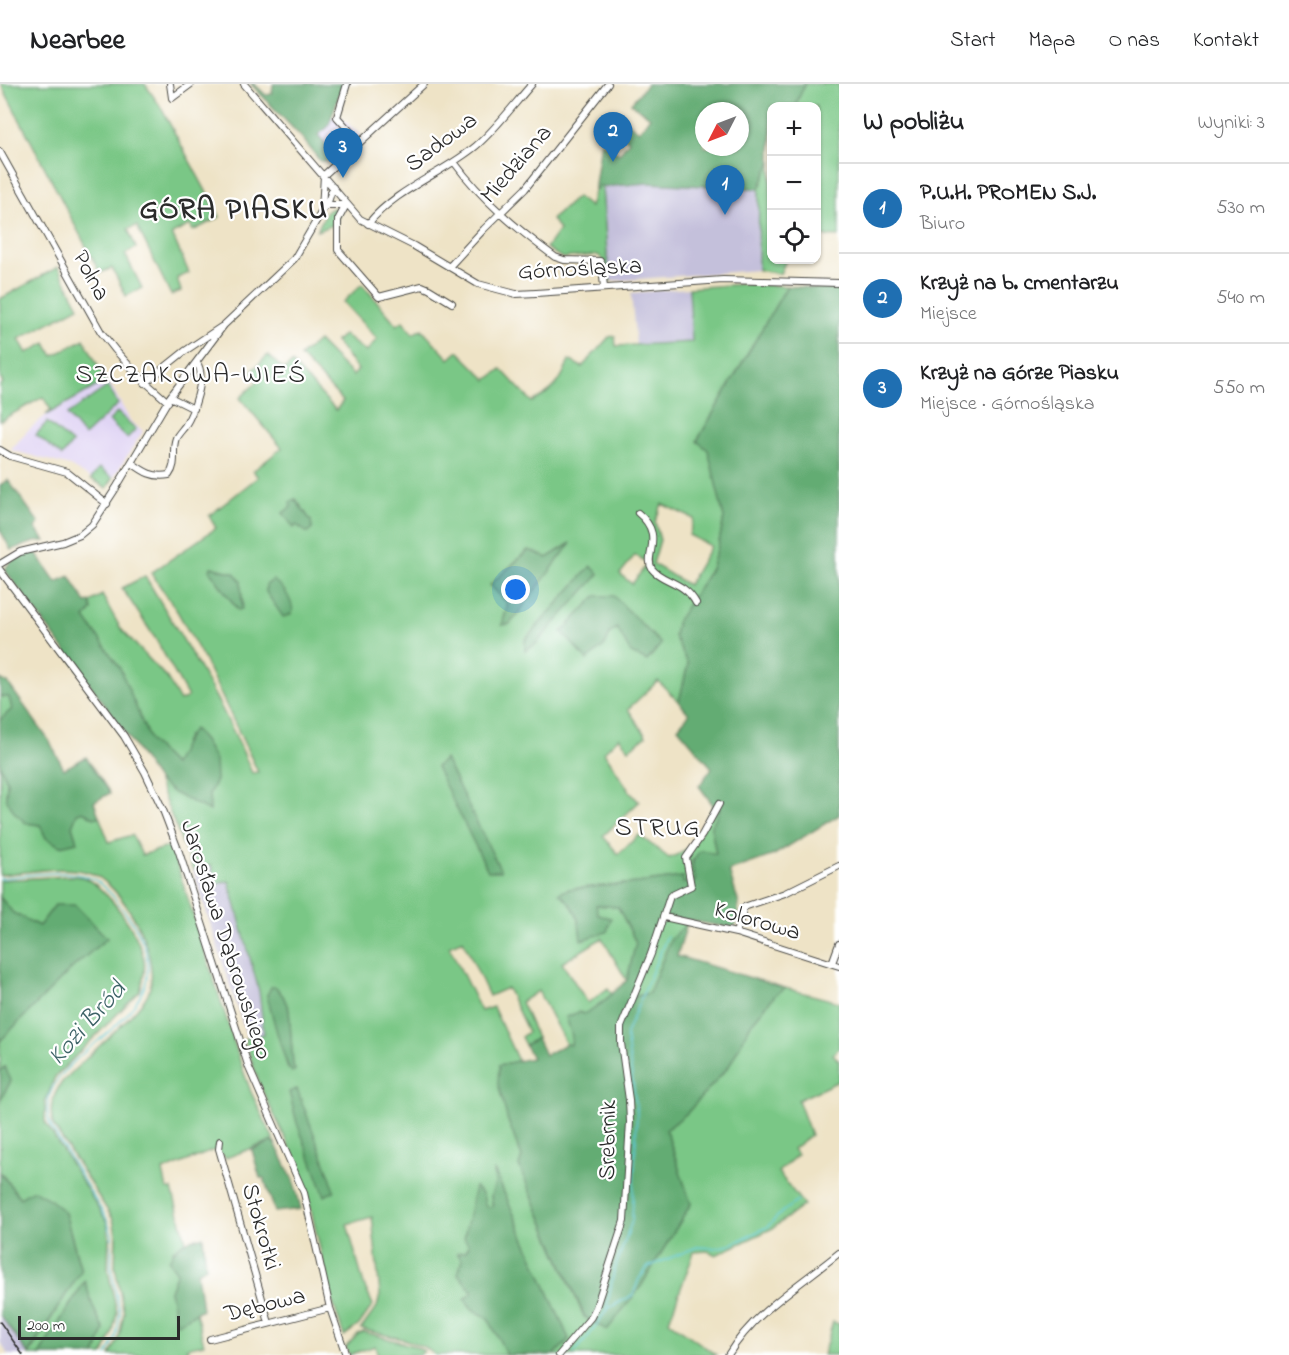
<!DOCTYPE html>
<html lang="pl">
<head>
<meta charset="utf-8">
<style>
  :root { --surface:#fff; --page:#f6f6f6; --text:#202124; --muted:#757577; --line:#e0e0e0; --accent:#1f6fb2 }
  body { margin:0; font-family:"Indie Flower",sans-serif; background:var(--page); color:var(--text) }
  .controls { position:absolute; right:18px; top:18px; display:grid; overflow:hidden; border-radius:12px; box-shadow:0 2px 4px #0004 }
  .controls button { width:54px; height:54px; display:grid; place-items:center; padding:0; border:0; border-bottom:2px solid var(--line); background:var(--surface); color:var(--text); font:30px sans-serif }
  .compass { position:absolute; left:695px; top:18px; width:54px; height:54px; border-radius:50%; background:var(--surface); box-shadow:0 2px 4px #0004; rotate:228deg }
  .scale { position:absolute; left:18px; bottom:15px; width:162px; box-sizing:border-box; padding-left:6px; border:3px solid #2b2b2b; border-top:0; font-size:16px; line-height:21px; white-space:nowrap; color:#2b2b2b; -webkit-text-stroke:4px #fff; paint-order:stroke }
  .you { position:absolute; left:516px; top:506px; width:21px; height:21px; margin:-15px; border:4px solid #fff; border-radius:50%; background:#1a73e8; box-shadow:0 0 0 9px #1a73e833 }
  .badge { display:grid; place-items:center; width:39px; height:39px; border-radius:50%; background:var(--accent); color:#fff; font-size:20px; font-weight:700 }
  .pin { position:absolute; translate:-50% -50px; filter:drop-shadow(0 2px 3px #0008) }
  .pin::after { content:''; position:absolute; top:32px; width:21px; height:18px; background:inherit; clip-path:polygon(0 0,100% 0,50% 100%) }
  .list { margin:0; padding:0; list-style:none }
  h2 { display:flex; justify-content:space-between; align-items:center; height:78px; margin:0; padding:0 24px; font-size:26px }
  h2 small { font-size:20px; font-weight:400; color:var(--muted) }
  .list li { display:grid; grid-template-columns:39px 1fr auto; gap:18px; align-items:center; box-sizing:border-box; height:90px; padding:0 24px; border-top:2px solid var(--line) }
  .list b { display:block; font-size:22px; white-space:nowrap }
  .list p { margin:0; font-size:20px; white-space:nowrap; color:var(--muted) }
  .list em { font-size:20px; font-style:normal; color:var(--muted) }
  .icon { flex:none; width:33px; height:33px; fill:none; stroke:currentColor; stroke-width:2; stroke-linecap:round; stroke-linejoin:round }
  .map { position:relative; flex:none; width:839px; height:1271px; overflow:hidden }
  header { display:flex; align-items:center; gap:36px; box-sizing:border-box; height:84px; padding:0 30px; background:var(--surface); border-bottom:2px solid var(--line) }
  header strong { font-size:28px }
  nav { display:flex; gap:33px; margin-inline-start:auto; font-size:21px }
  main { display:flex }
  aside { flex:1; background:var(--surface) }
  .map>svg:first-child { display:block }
  .built { fill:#e0d4f4 }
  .industrial { fill:#c4c0db }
  .green { fill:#7ac786; stroke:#527958; stroke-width:1.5; fill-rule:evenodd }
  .forest { fill:#63ac73; stroke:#476c4f; stroke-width:1.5; fill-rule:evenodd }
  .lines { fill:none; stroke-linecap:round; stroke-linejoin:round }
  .stream { stroke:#5ec9d6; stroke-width:1.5 }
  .minor-casing { stroke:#484742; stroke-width:8 }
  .minor { stroke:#fff; stroke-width:6 }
  .rail { stroke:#2b2b2b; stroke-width:1.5 }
  .labels { text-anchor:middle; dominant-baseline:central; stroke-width:4.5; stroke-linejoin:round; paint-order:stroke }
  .street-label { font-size:24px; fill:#2b2b2b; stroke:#fff }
  .neighbourhood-label { font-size:26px; letter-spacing:1.5px; fill:#2b2b2b; stroke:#fff }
  .water-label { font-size:26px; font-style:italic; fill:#3d6267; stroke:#fff }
  .district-label { font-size:30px; font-weight:bold; letter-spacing:1.5px; fill:#2b2b2b; stroke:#fff }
</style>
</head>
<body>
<header>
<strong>Nearbee</strong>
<nav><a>Start</a><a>Mapa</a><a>O nas</a><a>Kontakt</a></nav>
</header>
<main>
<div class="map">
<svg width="839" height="1271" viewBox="0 0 839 1271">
  <rect width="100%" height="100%" fill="#fff"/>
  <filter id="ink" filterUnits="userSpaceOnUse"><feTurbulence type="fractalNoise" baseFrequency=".0167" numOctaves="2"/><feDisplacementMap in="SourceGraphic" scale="12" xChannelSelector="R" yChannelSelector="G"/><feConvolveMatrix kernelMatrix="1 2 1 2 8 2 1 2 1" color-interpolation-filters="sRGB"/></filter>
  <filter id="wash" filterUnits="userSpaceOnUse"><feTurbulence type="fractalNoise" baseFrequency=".008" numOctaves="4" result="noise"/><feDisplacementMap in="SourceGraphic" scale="24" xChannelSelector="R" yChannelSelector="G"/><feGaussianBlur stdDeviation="1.35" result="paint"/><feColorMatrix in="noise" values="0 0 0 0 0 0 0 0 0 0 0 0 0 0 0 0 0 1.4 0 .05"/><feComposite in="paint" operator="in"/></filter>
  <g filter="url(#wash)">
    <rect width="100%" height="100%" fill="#eee3c6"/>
    <path class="built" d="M339,32l22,19 -24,22 -19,-22 10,-8 3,-9z
      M108,296l23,42 12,9 -36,57 -37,-22 -59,-16 16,-19 21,-17z"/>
    <path class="industrial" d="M648,99l111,6 -1,81 -147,11 -2,-2 -7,-92z
      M689,204l3,54 -56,4 -5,-53z
      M212,781l17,16 30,110 5,43 -17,4 -54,-168z
      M0,1231l12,17 17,23h-20l-9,-12z"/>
    <path class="green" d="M1,0h144l15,22 60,111 -27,14 -3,-6 -18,9 17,39 -12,5 4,13 -10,4 -34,-69 -9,3 8,19 -11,6 17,34 -16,8 -14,-28 -12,5z
      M805,0h34v153l-22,-1 -1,-130h-21z
      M771,77l1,99h14l-6,14 -22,-4 1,-81z
      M599,101l3,2 7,91 2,3 -5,1c0,-11 1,-20 -8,-27l-36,3 -16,-10 13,-18 -7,-11 25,-22 13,10 4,-15z
      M333,124l7,2 -4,14 -19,7 9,-19z
      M58,183l21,40 -60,32 8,14 19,-10 7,13 31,-17 22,42 -60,34 5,-5 -8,-13 -43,24v-36l3,-2 -3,-5v-79z
      M362,200l35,41 6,-4 10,13 9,-5 27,30 9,-8 29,29 14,-11 31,33c22,-12 28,-18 37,-42l13,7 27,-30 6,-1 1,10 76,-4 -3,-54 53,-4 45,2 -90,155 11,8 16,69 -6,29 -7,22 -34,52 -3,15 14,28 -9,38 -21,-21 -30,28 18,27 -17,13 -10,-12 -15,15 26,40 9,10 -36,34 15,18 21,-19 30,23c28,-9 32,-28 44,-53l7,4 -9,18 5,27 -24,6v8l4,13 -14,2 1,-6 -45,6 -69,6 -9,4 10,9 9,17 19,-4 -3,-10 23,2 18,36 -9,38 -25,-43 -40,25 26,40 20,-15 4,6c-19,16 -38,24 -40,51l-6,-1 -28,-53 -17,11 16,36 -12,7 -4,-8 7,-5 -21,-44 -18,8 -26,-56 -14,6 32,65 12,-4 25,54 -19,4 9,56 14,36 -3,9 65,151 23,13 34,-44 50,-82 -25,-74 21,-17 42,-47 22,-42 24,-29 10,-7 54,14v46l-6,6 6,7v20l-41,19 13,35 -18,14 4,6 -19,17 26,33 -31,23 -57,27 -8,-4 -14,1 -25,69 47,34h-162l15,-16 -74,-167v12l-4,12 2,11h-7l-19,20 -2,11 4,7 -7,15 8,27 4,6 -9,6 7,10 16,9 19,37h-72l-11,-8 -18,-7 -45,-11 16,-22 3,-12 -8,-78 -25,7 17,61 9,20 -14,20 -15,11 -12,-36 -27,-116 -9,-24 -35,-72 -17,-49 20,-5 -5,-43 -30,-110 -12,3 -6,-19 -18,5 -36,-90 17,13 36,17 -1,-16 7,-14 -29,-44 -6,17 -8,12 -23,-24 -14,-32 -51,-91 7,-8 -2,-8 12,-7 19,34 46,49 13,23 8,-4 -33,-59 -33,-50 23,-12c38,64 79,128 107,197l6,-1 -54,-113 -27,-48 -26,-38 65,-45 -7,-12 49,-39 -5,-6 29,-23 -42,-50 18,-17 -7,-9 17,-17 16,15 8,-7 44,47 7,-9 -43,-45 18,-15 35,35 5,-6 -23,-29 9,-6 22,17 11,-13 -34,-37zM296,415l15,22 1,8 -16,-5 -13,-11 9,-6zM662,420l32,15 -5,16 22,11 -23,39 -35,-21 7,-24 -5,-18zM569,460l-67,81 6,-21 -17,-20 37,-34 19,8zM635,471l13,8 -16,21 -12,-10zM591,482l-55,78 -11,6v-10zM212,483l22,6 6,8 3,24 -5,5 -28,-39zM614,512l17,56 -14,-24 -7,5zM276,904l7,8 6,14 4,55 2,5 -7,-1 -21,-74z
      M108,302l10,18 -34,32 -17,-21z
      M117,328l19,17 -9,9 -18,-17z
      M47,338l25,21 -10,13 -26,-21z
      M99,384l14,10 -6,10 -16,-9z
      M0,613h9l3,12 -12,11z
      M0,681l7,16 -1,18 20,24 14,2 6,13 14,8 17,-4 -5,-16 5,-13 6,-2 11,7 5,-2 10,26 23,-7 10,20 29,-9 72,224 8,22 23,48 -48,18 -12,-8 -51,21 4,18h5l14,52 -13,9 4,22 -7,19 7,32 19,-10 8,31 -18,4 6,7h-82l9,-17 5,-25 -9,-46 1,-33 -3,-15 -60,-94c-4,-18 -1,-28 9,-43 16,-16 33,-32 50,-48 11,-11 25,-23 34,-37 21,-34 -24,-117 -59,-125 -25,-7 -61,1 -87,3z
      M69,792c6,0 13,0 18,3 24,14 51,53 57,80 2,11 -1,22 -4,32l-85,86 -10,26v19l62,100 2,13 -1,35 9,43 -5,22 -9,20h-8l9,-25 -11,-23 -9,-25 -45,73h-10l52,-85 -16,-57 -45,-15 -20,-26v-72l11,-19 -7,-14 -4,4v-30l72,-73 35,-30 -52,-33 -16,21 -26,-13 -13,-16v-17z
      M662,830l25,10 -16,15 -22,54 -20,5z
      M833,1238l6,2v31h-16z
      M364,1248l50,14 10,5 -4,4h-42l-3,-9 -26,9 -3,-8 12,-13z"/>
    <path class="forest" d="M251,0h3l12,11 6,-1 1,-10h70l-15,43 -10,8 19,22 -8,5 -9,-1 -17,-22z
      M647,0h158l-10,22h-23l-1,55 -12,28 -111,-6 -46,4 -3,-2 -5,7 7,-50 18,12 10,-13 -17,-15 8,-9 19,14 11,-14 -19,-14zM704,27h36v36h-36z
      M787,202l52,4v525l-65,40 -45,16 10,33 -3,21 -5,3 -60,-11 -12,7 -29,74 19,-5 22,-54 16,-15 -10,32 108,32 -10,7 -24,29 -22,42 -42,47 -21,17 25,74 -50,82 -34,44 -22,-13 -66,-151 3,-9 -14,-36 -10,-37 1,-19 33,-7 -7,-13 12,-7 8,17 21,-11 5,1 1,-9 -6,-19 13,-5 5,2 17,-10 26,-24 9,-38 -18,-35 -22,-2 2,10 13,3 -4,14 -26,8c-2,-22 -4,-32 -22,-47l10,-4 69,-6 45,-6v6l13,-2c-5,-13 -6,-20 5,-31l15,4 -5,-27 9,-18 -7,-4 -14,-19 13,-18 -34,-40 11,-14 -10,-12 9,-38 -14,-28 3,-15 34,-52 7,-22 6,-29 -16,-68 -11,-9z
      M8,396l31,43 -4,5 10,13 -11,1 -23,8 -11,-20v-45z
      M295,415l16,22 1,8 -4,4 -12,-8 -2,3 -11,-15 8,-6 -1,-5z
      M571,459l-61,81 -8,1 6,-21 -18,-19 39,-35 18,8z
      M35,467l21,31 14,-6 16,27 4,-1 2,8 -7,8 35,50 30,73 23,24c8,-12 11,-26 21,-36l10,12 11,19 1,20 -7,14 1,17 -36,-18 -17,-13 -37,-55 -115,-155c4,-12 19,-15 30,-19z
      M591,482l8,8 -63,70 -11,7v-11z
      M211,483l23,6 7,8 1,28 -4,1 -28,-39z
      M273,496c10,7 18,18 20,31l-3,4 -7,2 -17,-25v-7z
      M596,512h18l47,48 -14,17 -16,-8 -14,-25 -7,5 -4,11 -19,16 -25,-28z
      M0,595l8,4 42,59 14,27 22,-12 24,36 -16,9 5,14 -5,2 -11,-7 -6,2 -5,13 5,16 -17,4 -14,-8 -6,-13 -14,-2 -11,-10 -9,-14 1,-18 -7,-16v-45l12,-11 -3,-12h-9z
      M445,675l56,112h-13l-52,-104z
      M0,813l13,16 26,13 16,-21h20l32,33 -35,30 -72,73z
      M271,903h5l7,9 6,14 4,55 2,5 -3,2c-8,-6 -21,-63 -25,-77z
      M5,983l6,14 -11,19v-29z
      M297,1005l34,90 3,12 -9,5 -28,-73 -8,-31z
      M274,1057l20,41 7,27 -26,3 -11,-34h-4l-8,-28z
      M494,1086l75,169 -15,16h-47l-19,-37 -16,-9 -7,-10 8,-7 -15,-18 4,-14 -5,-7 9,-2 3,-6 -5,-7 11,-51 8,8 3,12 7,-1 -2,-10 4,-12z
      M0,1088l20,26 13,-8 18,10 14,13 16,58 -53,83 -28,-39z
      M203,1152l3,31 -9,5 5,37 -25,15 -7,-33 7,-19 -8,-11c6,-17 17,-20 34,-25z
      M85,1197l8,26 11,23 -9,25h-56z"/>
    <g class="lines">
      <path class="stream" d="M0,794c27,-2 76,-12 98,4 13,9 21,22 30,34 80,110 -109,131 -77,211l56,92 5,16 -1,34 9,44 -4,24 -9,18
        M607,1225l26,-14 6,-16 9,-12 49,-20 18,1 15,-3 37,-18 15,-15 16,-11
        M574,1269l13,-15 19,-27 8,-40 18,-50 5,-109 -11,-78 41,-98"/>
    </g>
  </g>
  <g filter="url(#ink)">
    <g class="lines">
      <g class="minor-casing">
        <path id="minor" d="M170,0l2,14 19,-14
          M244,0l116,135 54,27 64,38 38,10 20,-1 187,-13 116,3
          M347,0l-10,33 23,25
          M0,68l101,180c19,26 42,49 67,70
          M454,78c28,38 63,67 101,95l9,3 36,1 2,4 2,23
          M324,91l100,-91
          M327,121h19
          M346,121l-8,15v30l41,47 43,-11 7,3 23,14
          M322,126l2,-35
          M368,140c28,-35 74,-50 108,-78 20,-17 39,-43 56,-62
          M449,183l35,-38 41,-40 83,-105
          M145,299l40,-32 36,-24
          M170,313l24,12
          M0,366l10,6 57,16 40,32
          M132,379c12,9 21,15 37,12 9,-12 2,-24 7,-37 2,-4 6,-8 9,-12 8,-13 22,-49 12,-63
          M638,429c28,23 5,42 14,56 10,13 32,12 44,34
          M0,480l20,-12 43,-10 17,-7 12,-10 24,-37 54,-91 54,-72 70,-66 28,-48 5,-6 6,-18
          M0,486l124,166 21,36 18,38 16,42 70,216 55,125 26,115 16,47
          M664,833l72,16 103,33
          M736,849l8,-26 41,-14 54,-27
          M832,879l7,-19
          M220,1057l-1,8 50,174
          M210,1255l120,-31
          M559,1271l32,-38 5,-10 28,-86 6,-99 -1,-22 -8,-57v-16l30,-73 19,-58 21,-10 -5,-28 16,-23 17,-31
          M728,1271c27,-44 72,-70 111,-102"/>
      </g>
      <use href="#minor" class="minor"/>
      <path class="rail" d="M0,1238l23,33"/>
    </g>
  </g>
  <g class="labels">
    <g class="street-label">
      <text transform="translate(442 59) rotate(-37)">Sadowa</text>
      <text transform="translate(517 81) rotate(-49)">Miedziana</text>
      <text transform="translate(580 186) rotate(-3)">Górnośląska</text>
      <text transform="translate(90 192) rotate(62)">Polna</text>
      <text transform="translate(757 838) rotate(16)">Kolorowa</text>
      <text transform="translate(225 856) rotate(72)">Jarosława Dąbrowskiego</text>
      <text transform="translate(609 1056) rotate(-89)">Srebrnik</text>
      <text transform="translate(260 1143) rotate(74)">Stokrotki</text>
      <text transform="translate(265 1222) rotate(-14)">Dębowa</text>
    </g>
    <g class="neighbourhood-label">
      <text x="191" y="292">SZCZAKOWA-WIEŚ</text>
      <text x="658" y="745">STRUG</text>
    </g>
    <g class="water-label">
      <text transform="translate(88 940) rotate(-48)">Kozi Bród</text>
    </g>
    <g class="district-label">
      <text x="234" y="127">GÓRA PIASKU</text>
    </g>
  </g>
</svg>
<div class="controls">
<button>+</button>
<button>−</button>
<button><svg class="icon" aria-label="locate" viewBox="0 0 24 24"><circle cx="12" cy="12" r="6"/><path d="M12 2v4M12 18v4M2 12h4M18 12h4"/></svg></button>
</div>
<svg class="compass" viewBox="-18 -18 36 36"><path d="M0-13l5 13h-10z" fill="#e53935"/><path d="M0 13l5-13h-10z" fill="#757577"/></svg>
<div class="scale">200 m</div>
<div class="you"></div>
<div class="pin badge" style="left:725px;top:131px">1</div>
<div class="pin badge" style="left:613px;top:78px">2</div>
<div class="pin badge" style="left:343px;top:94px">3</div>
</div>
<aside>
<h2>W pobliżu<small>Wyniki: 3</small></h2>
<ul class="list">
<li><span class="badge">1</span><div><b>P.U.H. PROMEN S.J.</b><p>Biuro</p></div><em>530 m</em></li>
<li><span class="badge">2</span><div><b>Krzyż na b. cmentarzu</b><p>Miejsce</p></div><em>540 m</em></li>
<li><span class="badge">3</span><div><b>Krzyż na Górze Piasku</b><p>Miejsce · Górnośląska</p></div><em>550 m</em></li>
</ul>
</aside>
</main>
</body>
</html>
